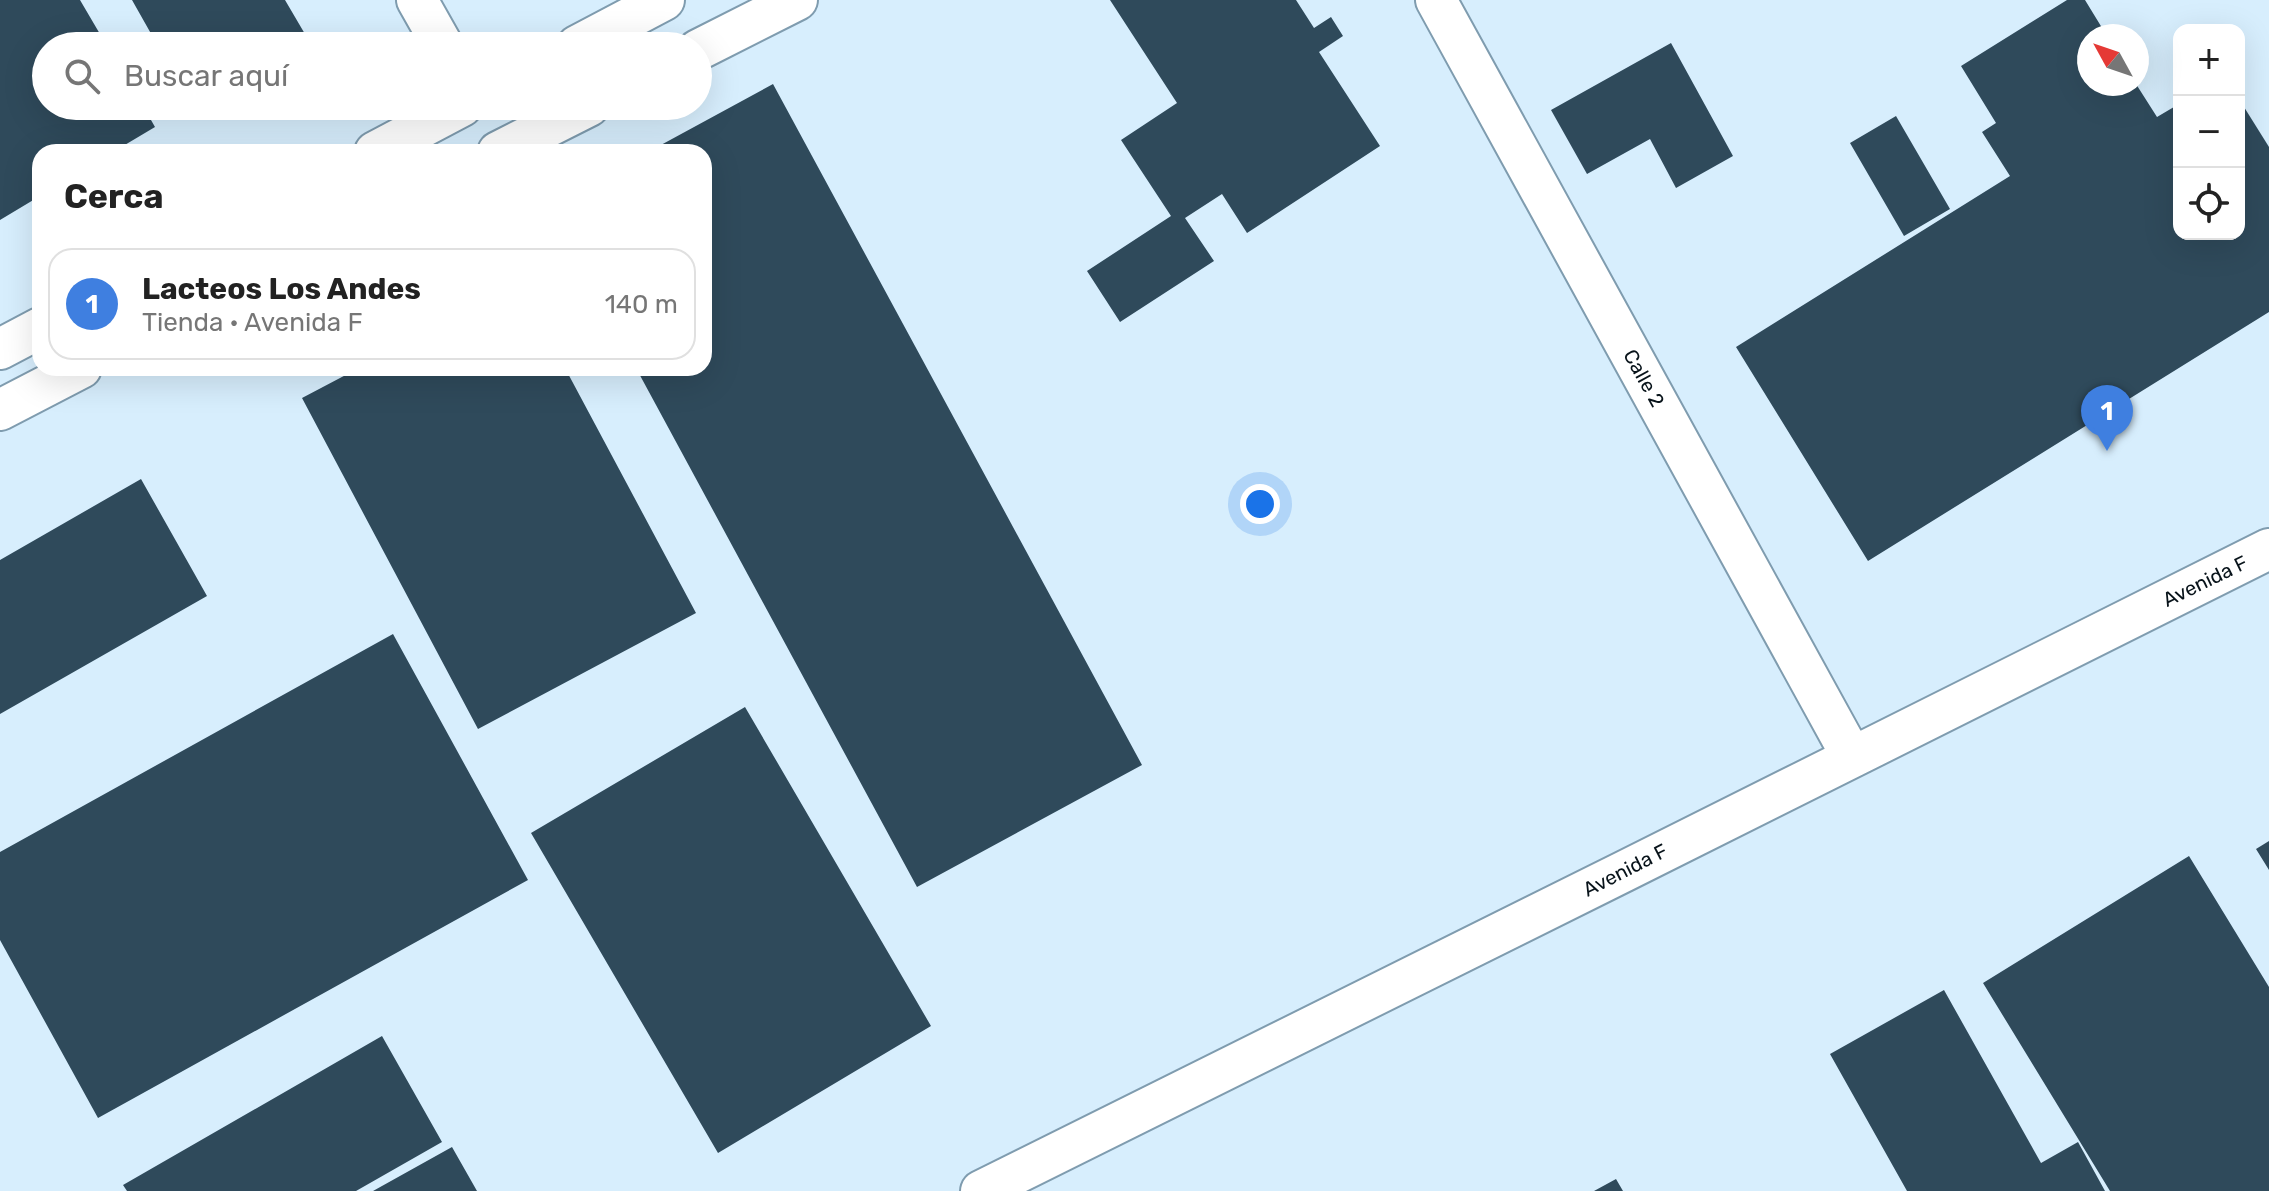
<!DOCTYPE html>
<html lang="es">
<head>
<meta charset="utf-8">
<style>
  :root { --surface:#fff; --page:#f6f6f6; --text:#222; --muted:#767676; --line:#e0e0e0; --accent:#db2777 }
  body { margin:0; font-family:Rubik,sans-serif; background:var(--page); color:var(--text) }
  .controls { position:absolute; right:24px; top:24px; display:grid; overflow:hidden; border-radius:16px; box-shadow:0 8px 32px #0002 }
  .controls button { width:72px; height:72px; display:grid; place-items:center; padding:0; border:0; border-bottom:2px solid var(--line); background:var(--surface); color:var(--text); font:40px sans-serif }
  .compass { position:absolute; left:2077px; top:24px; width:72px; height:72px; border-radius:50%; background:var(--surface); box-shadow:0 8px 32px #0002; rotate:310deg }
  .you { position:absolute; left:1260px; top:504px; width:28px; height:28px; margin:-20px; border:6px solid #fff; border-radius:50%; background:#1a73e8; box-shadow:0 0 0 12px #1a73e833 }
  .badge { display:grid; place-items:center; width:52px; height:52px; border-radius:50%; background:var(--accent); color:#fff; font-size:26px; font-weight:700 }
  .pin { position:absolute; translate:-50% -66px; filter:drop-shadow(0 2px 4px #0008) }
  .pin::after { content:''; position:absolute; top:42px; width:28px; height:24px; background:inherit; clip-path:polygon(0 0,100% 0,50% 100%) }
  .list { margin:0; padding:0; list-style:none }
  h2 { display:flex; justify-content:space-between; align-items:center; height:104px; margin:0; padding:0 32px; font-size:34px }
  h2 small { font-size:26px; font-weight:400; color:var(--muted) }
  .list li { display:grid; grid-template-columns:52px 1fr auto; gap:24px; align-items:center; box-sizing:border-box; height:112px; margin:0 16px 16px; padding:0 16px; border:2px solid var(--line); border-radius:24px }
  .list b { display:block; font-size:30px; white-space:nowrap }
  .list p { margin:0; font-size:26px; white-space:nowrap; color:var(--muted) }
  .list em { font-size:26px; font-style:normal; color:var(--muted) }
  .icon { flex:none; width:44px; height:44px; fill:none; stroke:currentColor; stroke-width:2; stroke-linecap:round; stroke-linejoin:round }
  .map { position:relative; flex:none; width:2269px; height:1191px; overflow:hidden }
  .search { position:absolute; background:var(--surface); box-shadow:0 8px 32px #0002; left:32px; top:32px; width:680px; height:88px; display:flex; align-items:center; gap:20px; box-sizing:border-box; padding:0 28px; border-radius:44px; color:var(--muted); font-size:30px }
  .panel { position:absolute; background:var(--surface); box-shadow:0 8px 32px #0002; left:32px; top:144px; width:680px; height:232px; border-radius:24px }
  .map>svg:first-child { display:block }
  .built { fill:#d7eefd; fill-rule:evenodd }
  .building { fill:#2f4a5b }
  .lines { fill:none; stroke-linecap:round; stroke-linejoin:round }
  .minor-casing { stroke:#7f9caf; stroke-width:44 }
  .minor { stroke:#fff; stroke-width:40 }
  .labels { text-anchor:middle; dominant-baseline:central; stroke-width:8; stroke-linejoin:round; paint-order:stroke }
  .street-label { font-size:20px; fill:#08131a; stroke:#fff }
</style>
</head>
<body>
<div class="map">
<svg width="2269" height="1191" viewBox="0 0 2269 1191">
  <rect width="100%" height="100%" fill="#f0f6fa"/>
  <path class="built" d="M0,0h2269v1191h-2269zM2179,30h60v204h-60zM2089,36h48v48h-48zM46,46h652v60h-652zM40,152h664v216h-664z"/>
  <path class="building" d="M0,0h80l27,46h-61v60h97l12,21 -42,25h-73v44l-40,24z
    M132,0h153l27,46h-154z
    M1110,0h186l18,28 17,-11 12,19 -24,16 61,94 -133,87 -25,-39 -37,24 29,43 -94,61 -33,-51 84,-55 -50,-76 56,-37z
    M2067,0h18l22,36h-18v48h47l21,33 22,-13v130h60v-135l30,48v165l-401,249 -132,-214 274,-171 -28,-44 14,-9 -35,-57z
    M1671,43l62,113 -57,32 -26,-49 -63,35 -36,-64z
    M773,84l369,681 -225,122 -281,-519h68v-216h-56z
    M1896,116l54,93 -46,27 -54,-93z
    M359,368h206l131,245 -218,116 -176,-331z
    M141,479l66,117 -207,118v-154z
    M393,634l135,246 -430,238 -98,-178v-88z
    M745,707l186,319 -213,127 -187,-320z
    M2269,841v29l-13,-21z
    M2189,856l80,131v204h-159l-127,-208z
    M1944,990l97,173 37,-21 27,49h-198l-77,-137z
    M382,1036l60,106 -86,49h-229l-4,-6z
    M452,1147l25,44h-104z
    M1616,1179l7,12h-29z"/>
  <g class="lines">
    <g class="minor-casing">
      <path id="minor" d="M417,0l26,46
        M1436,0l415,755
        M577,46l87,-46
        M698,50l99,-50
        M375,152l87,-46
        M498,152l91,-46
        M0,349l40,-21
        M0,410l81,-42
        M981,1191c431,-211 858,-429 1288,-642"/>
    </g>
    <use href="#minor" class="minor"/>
  </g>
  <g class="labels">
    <g class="street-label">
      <text transform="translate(1644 378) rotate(61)">Calle 2</text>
      <text transform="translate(2205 581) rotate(-26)">Avenida F</text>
      <text transform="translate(1625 870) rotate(-27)">Avenida F</text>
    </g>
  </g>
</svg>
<div class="controls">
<button>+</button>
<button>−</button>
<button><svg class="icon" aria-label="locate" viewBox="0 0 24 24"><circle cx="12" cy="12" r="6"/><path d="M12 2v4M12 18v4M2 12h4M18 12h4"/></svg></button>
</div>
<svg class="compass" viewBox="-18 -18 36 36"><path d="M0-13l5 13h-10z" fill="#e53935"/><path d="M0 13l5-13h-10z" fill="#767676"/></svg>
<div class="you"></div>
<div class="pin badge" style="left:2107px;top:451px;background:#3f7fe0">1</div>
<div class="search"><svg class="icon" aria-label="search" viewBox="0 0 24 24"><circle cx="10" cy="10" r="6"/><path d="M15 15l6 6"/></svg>Buscar aquí</div>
<section class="panel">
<h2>Cerca<small></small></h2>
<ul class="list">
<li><span class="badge" style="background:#3f7fe0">1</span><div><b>Lacteos Los Andes</b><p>Tienda · Avenida F</p></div><em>140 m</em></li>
</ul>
</section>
</div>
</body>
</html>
